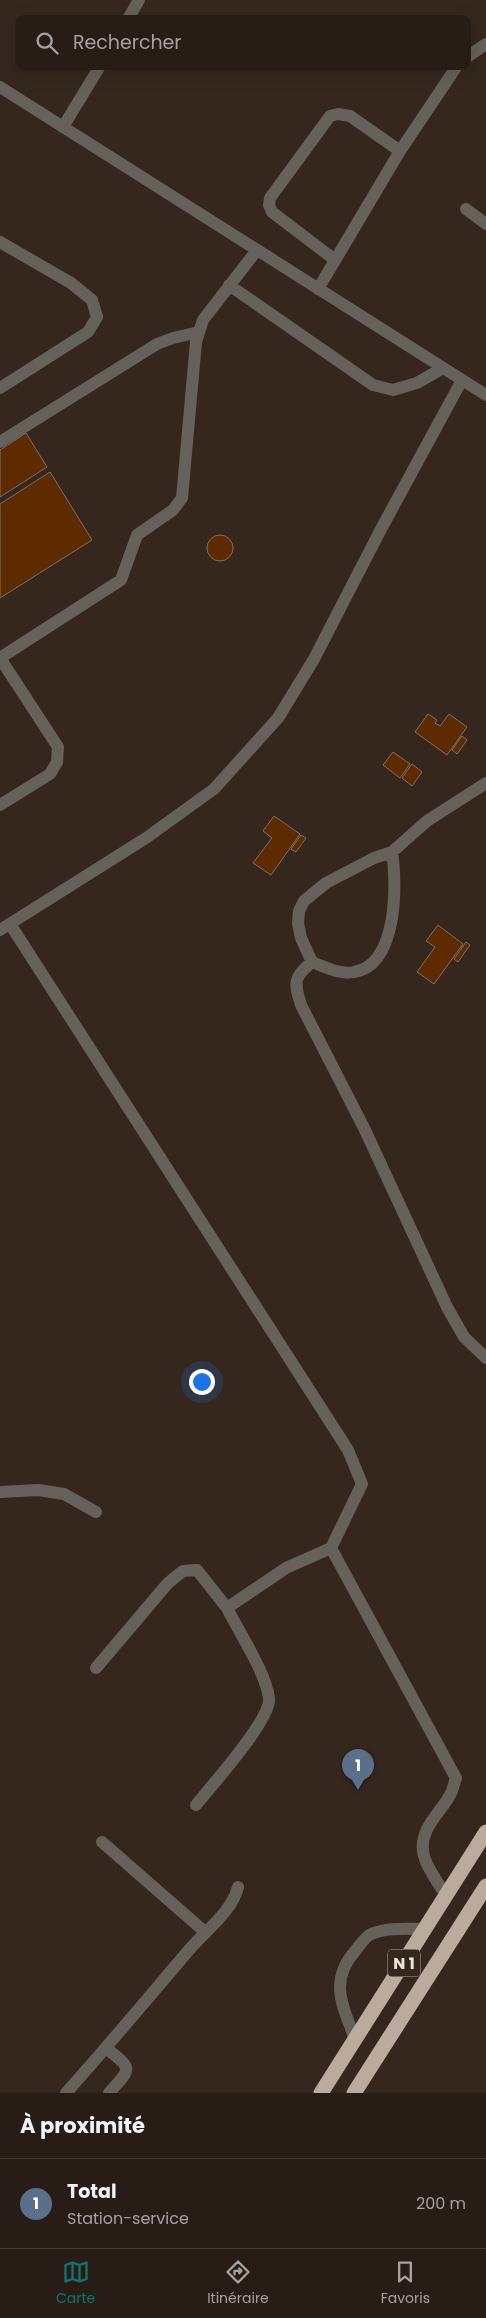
<!DOCTYPE html>
<html lang="fr">
<head>
<meta charset="utf-8">
<style>
  :root { --surface:#281d16; --page:#342a23; --text:#f1f3f6; --muted:#a5a2a1; --line:#443b35; --accent:#0f766e }
  body { margin:0; font-family:Poppins,sans-serif; background:var(--page); color:var(--text) }
  .you { position:absolute; left:201px; top:1381px; width:18px; height:18px; margin:-12px; border:4px solid #fff; border-radius:50%; background:#1a73e8; box-shadow:0 0 0 8px #1a73e833 }
  .badge { display:grid; place-items:center; width:32px; height:32px; border-radius:50%; background:var(--accent); color:#fff; font-size:16px; font-weight:700 }
  .pin { position:absolute; translate:-50% -41px; filter:drop-shadow(0 1px 2px #0008) }
  .pin::after { content:''; position:absolute; top:26px; width:18px; height:15px; background:inherit; clip-path:polygon(0 0,100% 0,50% 100%) }
  .list { margin:0; padding:0; list-style:none }
  h2 { display:flex; justify-content:space-between; align-items:center; height:65px; margin:0; padding:0 20px; font-size:21px }
  h2 small { font-size:16px; font-weight:400; color:var(--muted) }
  .list li { display:grid; grid-template-columns:32px 1fr auto; gap:15px; align-items:center; box-sizing:border-box; height:90px; padding:0 20px; border-top:1px solid var(--line) }
  .list b { display:block; font-size:19px; white-space:nowrap }
  .list p { margin:0; font-size:16px; white-space:nowrap; color:var(--muted) }
  .list em { font-size:16px; font-style:normal; color:var(--muted) }
  .icon { flex:none; width:28px; height:28px; fill:none; stroke:currentColor; stroke-width:2; stroke-linecap:round; stroke-linejoin:round }
  .map { position:relative; flex:none; width:486px; height:2093px; overflow:hidden }
  .search { position:absolute; background:var(--surface); box-shadow:0 5px 20px #0002; left:15px; right:15px; top:15px; height:55px; display:flex; align-items:center; gap:12px; box-sizing:border-box; padding:0 18px; border-radius:10px; color:var(--muted); font-size:19px }
  .sheet { height:155px; background:var(--surface) }
  nav { display:flex; justify-content:space-around; align-items:center; box-sizing:border-box; height:70px; border-top:1px solid var(--line); background:var(--surface); font-size:14px; color:var(--muted) }
  nav a { display:grid; justify-items:center; gap:2px }
  nav .on { color:var(--accent) }
  .map>svg:first-child { display:block }
  .building { fill:#5e2a00; stroke:#817066 }
  .lines { fill:none; stroke-linecap:round; stroke-linejoin:round }
  .minor { stroke:#67615b; stroke-width:12 }
  .highway { stroke:#bbab9d; stroke-width:15 }
  .labels { text-anchor:middle; dominant-baseline:central; stroke-width:4.5; stroke-linejoin:round; paint-order:stroke }
  .shield { fill:#35271e; stroke:#b6aba4; stroke-width:1 }
  .shield-label { font-size:16px; font-weight:bold; fill:#eee4de }
</style>
</head>
<body>
<div class="map">
<svg width="486" height="2093" viewBox="0 0 486 2093">
  <rect width="100%" height="100%" fill="#35271e"/>
  <path class="building" d="M26,433l21,34 -47,30v-47z
    M50,472l42,68 -92,58v-94z
    M207 548a13 13 0 1 1 26 0a13 13 0 1 1-26 0Z
    M428,714l9,6 -2,3 5,3 9,-12 18,13 -20,28 -32,-23z
    M462,736l5,4 -10,14 -5,-4z
    M393,752l17,12 -10,14 -17,-13z
    M412,764l10,8 -10,14 -10,-8z
    M274,816l26,18 -29,41 -18,-12 19,-25 -9,-7z
    M301,835l5,3 -10,14 -5,-3z
    M438,925l25,19 -29,40 -17,-12 18,-25 -9,-6z
    M466,942l4,3 -12,17 -4,-3z"/>
  <g class="lines">
    <path class="minor" d="M128,19l11,-19
      M467,57l19,-13
      M0,87l486,308
      M63,127l37,-61
      M466,209l20,15
      M0,242l71,41 21,17 5,17 -9,15 -88,56
      M335,260l-63,-48 -3,-7 1,-7 60,-82 8,-2 12,2 50,35
      M229,285l144,100 20,5 24,-7 26,-15
      M318,289l82,-138 57,-85
      M0,442l157,-98 16,-6 26,-6
      M0,805l50,-31 7,-12 1,-15 -58,-89 121,-78 16,-45 36,-25 9,-12 14,-156 7,-22 54,-70
      M392,852c5,32 6,113 -38,120 -14,3 -29,-5 -42,-10l-11,-24 -3,-15 1,-12 5,-10 22,-18 48,-25 18,-6 35,-31 59,-38
      M10,924l338,526 14,34 -31,64 125,230c-2,5 -3,11 -5,15 -9,19 -31,34 -28,58 2,15 15,31 23,45
      M0,930l146,-92 68,-49 64,-71 36,-59 66,-128 82,-151
      M312,962c-19,15 -18,21 -11,43l64,125 82,177 17,30 22,21
      M0,1492l38,-2 26,4 32,18
      M96,1668l72,-85 15,-12 14,-1 30,38 59,-40 45,-20
      M196,1805c15,-19 76,-86 73,-107 -3,-25 -30,-66 -42,-90
      M102,1842l103,90
      M355,2039c-12,-33 -27,-58 1,-89 4,-5 10,-14 15,-16 16,-7 37,-5 54,-5
      M106,2048c28,22 25,20 3,45
      M66,2093c42,-47 82,-95 123,-143 16,-19 43,-38 49,-63"/>
    <path class="highway" d="M321,2093l165,-261
      M354,2093l132,-207"/>
  </g>
  <g class="labels">
    <rect class="shield" x="388" y="1949.5" width="32" height="27" rx="4"/>
    <g class="shield-label">
      <text x="404" y="1963">N 1</text>
    </g>
  </g>
</svg>
<div class="you"></div>
<div class="pin badge" style="left:358px;top:1790px;background:#5c6f8a">1</div>
<div class="search"><svg class="icon" aria-label="search" viewBox="0 0 24 24"><circle cx="10" cy="10" r="6"/><path d="M15 15l6 6"/></svg>Rechercher</div>
</div>
<section class="sheet">
<h2>À proximité<small></small></h2>
<ul class="list">
<li><span class="badge" style="background:#5c6f8a">1</span><div><b>Total</b><p>Station-service</p></div><em>200 m</em></li>
</ul>
</section>
<nav>
<a class="on"><svg class="icon" aria-label="map" viewBox="0 0 24 24"><path d="M3 6l6-2 6 2 6-2v14l-6 2-6-2-6 2zM9 4v14M15 6v14"/></svg>Carte</a>
<a><svg class="icon" aria-label="directions" viewBox="0 0 24 24"><path d="M12 3l9 9-9 9-9-9zM9 14v-3h6M13 9l2 2-2 2"/></svg>Itinéraire</a>
<a><svg class="icon" aria-label="saved" viewBox="0 0 24 24"><path d="M7 4h10v16l-5-4-5 4z"/></svg>Favoris</a>
</nav>
</body>
</html>
